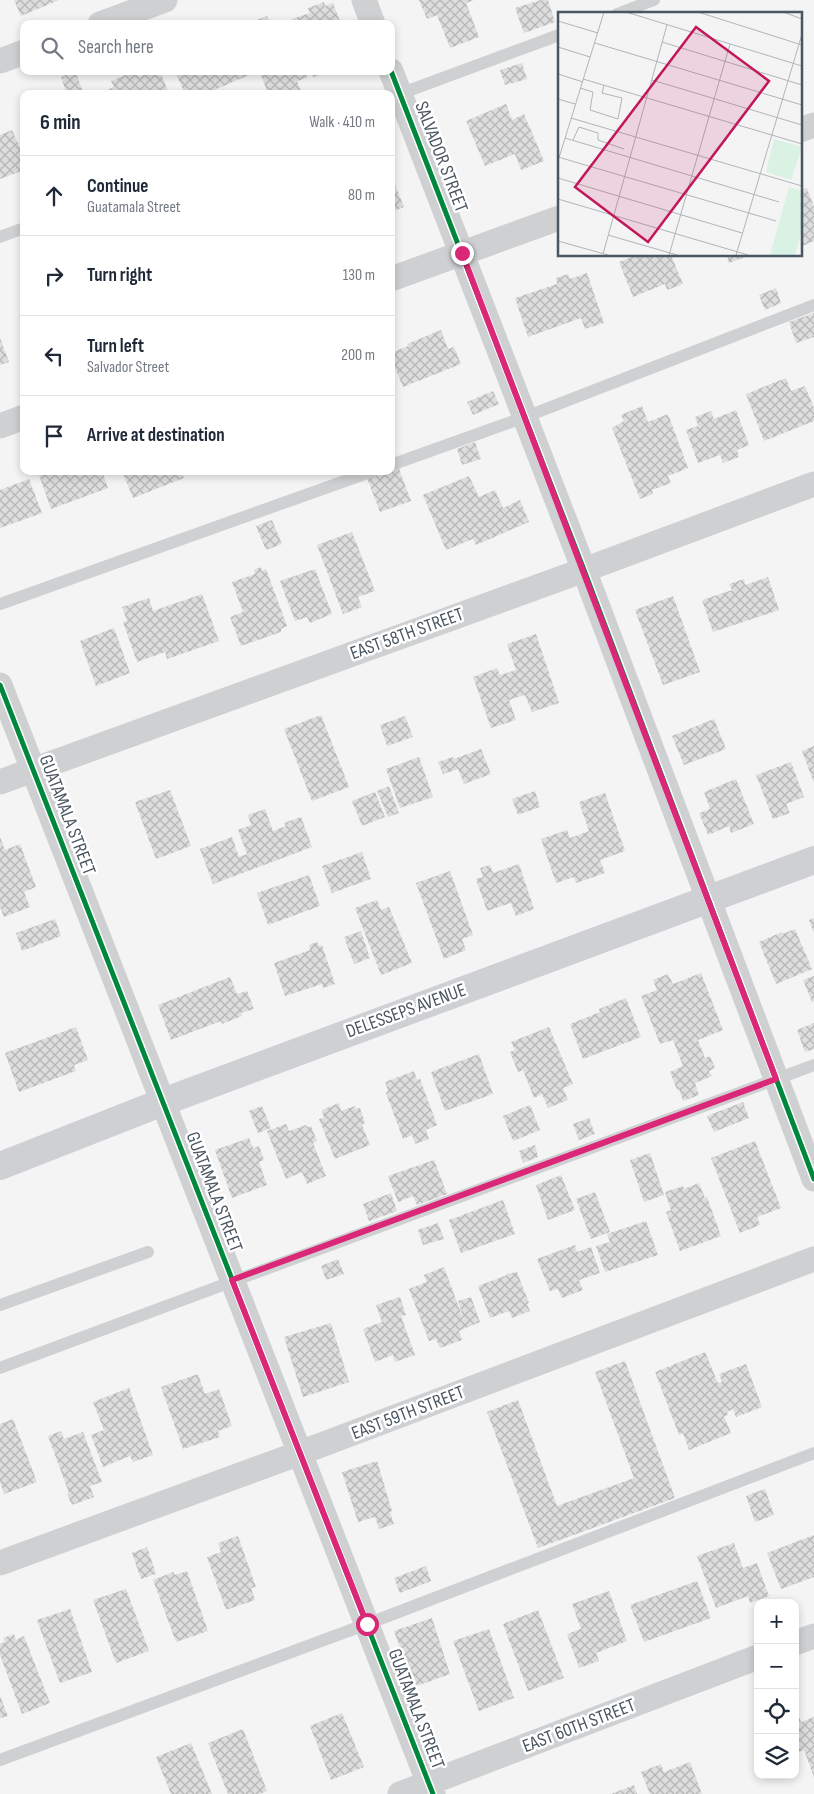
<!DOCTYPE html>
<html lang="en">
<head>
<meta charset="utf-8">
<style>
  :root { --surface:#fff; --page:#f6f6f7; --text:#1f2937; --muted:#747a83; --line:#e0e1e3 }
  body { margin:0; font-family:"Sofia Sans Condensed",sans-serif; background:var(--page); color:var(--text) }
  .controls { position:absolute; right:15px; bottom:15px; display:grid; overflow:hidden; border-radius:10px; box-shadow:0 2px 8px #0003 }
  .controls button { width:45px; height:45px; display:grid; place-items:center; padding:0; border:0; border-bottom:1px solid var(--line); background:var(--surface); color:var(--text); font:25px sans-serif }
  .stop { position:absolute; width:15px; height:15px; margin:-11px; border:4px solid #db2777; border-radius:50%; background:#fff }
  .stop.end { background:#db2777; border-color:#fff; box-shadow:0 1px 5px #0008 }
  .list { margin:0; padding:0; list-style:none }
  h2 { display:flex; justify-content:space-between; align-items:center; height:65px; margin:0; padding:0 20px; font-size:21px }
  h2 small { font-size:16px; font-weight:400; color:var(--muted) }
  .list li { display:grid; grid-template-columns:32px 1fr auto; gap:15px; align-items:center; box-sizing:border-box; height:80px; padding:0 20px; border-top:1px solid var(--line) }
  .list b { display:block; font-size:19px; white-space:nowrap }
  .list p { margin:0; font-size:16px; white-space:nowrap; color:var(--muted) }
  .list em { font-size:16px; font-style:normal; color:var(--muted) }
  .icon { flex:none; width:28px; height:28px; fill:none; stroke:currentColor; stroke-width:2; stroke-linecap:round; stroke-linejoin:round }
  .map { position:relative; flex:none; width:814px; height:1794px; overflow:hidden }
  .search { position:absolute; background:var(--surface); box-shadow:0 2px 8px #0003; left:20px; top:20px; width:375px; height:55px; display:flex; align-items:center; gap:12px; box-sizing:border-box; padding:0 18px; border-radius:10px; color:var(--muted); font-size:19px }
  .panel { position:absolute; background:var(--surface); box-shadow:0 2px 8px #0003; left:20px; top:90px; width:375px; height:385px; border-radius:10px }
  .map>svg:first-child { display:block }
  .building { fill:url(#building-cross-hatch) }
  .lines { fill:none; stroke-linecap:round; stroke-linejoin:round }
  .service { stroke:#ced0d2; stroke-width:12 }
  .minor { stroke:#ced0d2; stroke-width:25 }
  .secondary { stroke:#ced0d4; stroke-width:28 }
  .cycleway-casing { stroke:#fff; stroke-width:8 }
  .cycleway { stroke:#00873e; stroke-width:5 }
  .route { stroke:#db2777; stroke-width:6 }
  .labels { text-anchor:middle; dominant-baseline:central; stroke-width:5; stroke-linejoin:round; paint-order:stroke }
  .street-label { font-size:19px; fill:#4a5661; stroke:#fff }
  .inset-road { fill:none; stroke:#b0b5b9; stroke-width:1 }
  .view { fill:#c2185b; fill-opacity:0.15; stroke:#c2185b; stroke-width:2.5 }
  .inset-edge { fill:none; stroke:#4a5661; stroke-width:2.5 }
</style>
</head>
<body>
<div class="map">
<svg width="814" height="1794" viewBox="0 0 814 1794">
  <defs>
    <pattern id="building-cross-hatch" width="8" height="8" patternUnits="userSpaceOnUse" patternTransform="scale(1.25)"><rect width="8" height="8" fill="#ddddde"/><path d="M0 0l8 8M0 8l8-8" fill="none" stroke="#b5b6b7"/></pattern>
  </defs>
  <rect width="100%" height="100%" fill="#f4f4f4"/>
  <path class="building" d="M14,0h45l-38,16z
    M419,0h55l-8,3 13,34 -29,11 -13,-33 -10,4z
    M541,0h7l7,22 -31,11 -9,-25z
    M324,2l1,4 8,-3 8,21h-47l-2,-5 18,-6 -2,-5z
    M267,16l3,8h-23z
    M522,63l5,16 -22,6 -5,-15z
    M75,71l9,23h-17l-6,-17z
    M135,71h2l2,6 4,-2 -2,-4h19l9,23h-70l15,-7 -3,-6z
    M175,71h72l2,4 -44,19h-20z
    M259,71h46l2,7 -10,3 5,13 -34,-1z
    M311,71h17v1l-15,5z
    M506,104l6,16 12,-6 20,47 -23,9 -6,-16 -30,12 -19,-45z
    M12,130l12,27v13l-24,9v-44z
    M391,175l13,32 -13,5z
    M807,188l7,19v34l-14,6v-57z
    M637,255h34l12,29 -16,6 -2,-6 -32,13 -14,-35z
    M727,255h24l-22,8z
    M587,273l17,50 -19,6 -4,-11 -53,19 -13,-39 42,-14 -1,-6 12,-4 2,5z
    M776,288l5,15 -16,7 -6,-15z
    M814,313v24l-18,6 -7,-21z
    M24,314v16h-1l-4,-14z
    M441,330l7,19 6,-2 7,17 -58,23 -12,-29v-5l17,-7 -1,-2z
    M0,338l9,24 -9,3z
    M786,378l5,13 14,-5 9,22v13l-50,20 -18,-47z
    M493,391l6,13 -26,11 -6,-13z
    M642,406l6,16 20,-8 20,54 -20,8 3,7 -19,7 1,4 -13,5 -28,-71 12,-7 -3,-6z
    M736,410l13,35 -12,5 2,7 -16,6 -3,-8 -22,8 -12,-33 12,-4 -3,-9 16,-6 3,8z
    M475,442l6,17 -19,6 -5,-16z
    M398,466l13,35 -31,11 -13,-34 18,-7h6v-2z
    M40,471h62l6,17 -57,21 -13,-37z
    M122,471h59l3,7 -51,20z
    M469,476l10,21 16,-7 8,18 17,-8 9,22 -53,23 -3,-6 -27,11 -23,-55z
    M29,479l13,34 -42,15v-38z
    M272,520l10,24 -16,6 -10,-24z
    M352,532l23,59 -17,6 4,10 -19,7 -26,-69z
    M261,567l1,4 4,-2 21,57 -6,3v3l-40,14 -11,-29 13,-5 -11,-30 23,-8 -1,-4z
    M315,569l17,45 -22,9 -3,-6 -12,4 -15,-40z
    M768,577l11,33 -66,22 -11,-32 30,-10 -3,-6 15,-5 1,6z
    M202,594l17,47 -52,18 -2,-7 -28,10 -14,-40 4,-1 -5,-14 27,-9 4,13z
    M673,596l27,76 -37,13 -28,-75z
    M114,628l16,45 -34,13 -16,-45z
    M536,634l23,69 -27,9 -7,-17 -16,5 7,20 -25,8 -18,-51 24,-9 3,7 16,-5 -9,-26z
    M321,715l28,72 -37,14 -28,-72z
    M405,716l8,21 -26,9 -7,-21z
    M714,719l12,30 -42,16 -12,-29z
    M814,746v37l-12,-32z
    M481,749l10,25 -27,10 -6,-15 -15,5 -5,-12 15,-5 1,2z
    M419,757l14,40 -33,11 -14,-39z
    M791,762l13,35 -18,7 4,9 -17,6 -17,-44z
    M736,779l18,45 -23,9 -2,-7 -21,9 -9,-22 11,-4 -6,-17z
    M389,786l10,27 -11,4 -11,-26z
    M170,790l21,56 -35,13 -21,-57z
    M535,791l5,16 -22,8 -6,-16z
    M375,792l10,25 -23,9 -10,-25z
    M605,793l20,58 -25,9 5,13 -29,10 -2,-6 -18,6 -15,-44 26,-9 3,8 19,-7 -10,-29z
    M265,809l8,22 13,-5 -2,-3 17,-6 11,30 -99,37 -13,-35 32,-12 7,20 8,-3 -9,-24 13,-5 -3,-10z
    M0,837l5,13 15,-6 16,43 -12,5 6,15 -26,10 -4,-10z
    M362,852l9,27 -39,14 -10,-27z
    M519,864l15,45 -18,7 -5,-13 -24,8 -11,-32 7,-2 -3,-9 10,-3 3,8z
    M450,871l23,64 -11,4 4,11 -22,9 -28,-76z
    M309,875l11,31 -52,19 -11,-32z
    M377,900l4,10 8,-3 23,56 -31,12 -26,-67z
    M814,918v15l-5,-13z
    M55,919l6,17 -39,15 -6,-18z
    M795,929l17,40 -36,15 -17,-42 23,-10v2z
    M361,931l9,27 -16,6 -10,-27z
    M317,942l2,4 3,-1 13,39 -12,4 -1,-4 -37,12 -11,-33 36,-13 -1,-5z
    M701,973l22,57 -25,10 7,18 5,-2 5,12 -6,3 3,5 -17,7 4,12 -16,6 -4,-12 -2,1 -7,-18 13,-6 -10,-26 -13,4 -19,-48 16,-6 -4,-10 15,-6 5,10z
    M814,976v25l-2,1 -9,-22z
    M230,977l7,17 10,-3 7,18 -13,4 1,3 -20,8 -1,-3 -50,19 -13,-35z
    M626,998l15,39 -58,22 -13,-35 30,-12 -1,-3z
    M814,1023v26l-9,3 -8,-22z
    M76,1027l12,33 -14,5 2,6 -57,21 -14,-39z
    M549,1027l24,57 -10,4 5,12 -20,8 -6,-14 -8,4 -11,-28 -5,2 -8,-20 5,-2 -4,-8z
    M479,1054l14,40 -48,17 -14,-39z
    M414,1071l3,9 3,-1 17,46 -11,5 3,9 -14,5 -3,-9 -9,4 -17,-46 2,-2 -3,-9z
    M743,1102l6,16 -35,14 -7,-16z
    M339,1103l2,8 14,-5 1,3 4,-1 5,15 -3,2 8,20 -35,14 -16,-40 5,-1 -2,-8z
    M530,1105l10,25 -27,11 -10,-25z
    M262,1106l9,22 -13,5 -9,-22z
    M589,1118l6,16 -16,6 -6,-16z
    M286,1124l3,7 17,-6 1,2 4,-1 6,15 -4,2 13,33 -19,8 -5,-12 -16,7 -19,-48z
    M249,1138l4,10 6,-2 5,14 -5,2 8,23 -35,13 -17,-48z
    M755,1141l26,67 -24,9 3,8 -20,8 -29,-75z
    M535,1145l3,12 -15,6 -4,-12z
    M650,1153l14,42 -20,7 -14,-42z
    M434,1160l13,34 -30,11 -4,-9 -15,6 -10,-26z
    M561,1175l14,35 -27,10 -12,-35z
    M699,1183l6,15 2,-1 14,39 -41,15 -14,-39 5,-2 -6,-18 18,-6 1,3z
    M595,1192l15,40 -19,7 -15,-40z
    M391,1193l6,18 -28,10 -6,-17z
    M503,1200l12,34 -54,19 -12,-33z
    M646,1221l12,34 -53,17 -9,-26 14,-4 -3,-8z
    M438,1223l6,16 -21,6 -5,-15z
    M575,1245l2,7 14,-5 9,26 -21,7 4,10 -21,8 -4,-9 -8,2 -13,-32z
    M338,1259l6,15 -18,6 -5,-14z
    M444,1267l21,57 -7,-23 13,-4 9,25 -21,9 3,9 -22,8 -4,-9 -7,2 -20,-52 18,-7 -3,-7z
    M517,1272l12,31 -2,1 3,7 -18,7 -3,-7 -19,7 -12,-32 29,-11 -1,-1z
    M400,1297l6,18 -5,1 14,39 -20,7 -2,-7 -18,7 -12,-33 19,-7 -6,-17z
    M331,1323l18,59 -46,15 -19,-60z
    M705,1352l13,31 4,-1 -3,-8 27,-10 16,43 -26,10 -3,-8 -6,3 1,3 -4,1 7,17 -42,17 -6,-17 -4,2 -24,-63z
    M625,1361l50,137 -137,50 -51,-136 31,-12 39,106 77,-28 -39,-106z
    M198,1374l7,20 14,-5 13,37 -14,5 2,6 -37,12 -22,-62z
    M129,1388l24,67 -20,7 -3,-6 -27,11 -12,-32 13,-5 -11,-28z
    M13,1419l24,63 -33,12 -4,-12v-58z
    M61,1431l3,8 19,-7 19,50 -12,4 4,11 -22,8 -5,-11 2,-1 -21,-57z
    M377,1461l15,50 -2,1 4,12 -15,5 -4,-12 -17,5 -16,-50z
    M765,1489l9,26 -19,7 -9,-26z
    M814,1535v42l-33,12 -14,-36z
    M238,1536l18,51 -5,1 4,12 -29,10 -19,-53 14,-5 -3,-9z
    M734,1543l9,25 14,-5 12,33 -19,7 -2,-7 -32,12 -19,-52z
    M147,1547l9,27 -15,5 -9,-26z
    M426,1566l5,15 -31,12 -6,-15z
    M187,1571l21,60 -32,11 -23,-62 20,-8 2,3z
    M697,1581l14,37 -67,24 -14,-37z
    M126,1589l23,62 -33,12 -23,-63z
    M609,1591l18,50 -31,12 3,8 -20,7 -12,-34 14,-5 -9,-25z
    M70,1609l22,63 -32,11 -23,-63z
    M538,1610l26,68 -36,13 -25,-67z
    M432,1618l18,56 -36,13 -20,-56z
    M489,1629l25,69 -35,13 -26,-70z
    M14,1634l2,6 8,-4 26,67 -28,11 -22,-59v-11l5,-2 -2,-4z
    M0,1696l8,20 -8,2z
    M342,1713l22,54 -33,13 -21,-54z
    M798,1714l3,8 13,-5v60l-10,-27 -9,3v-38z
    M243,1729l24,62 -7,3h-32l-20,-51z
    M191,1743l21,51h-41l-15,-37z
    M690,1762l12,32h-52l-9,-22 20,-8 3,8z
    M634,1785l3,9h-26z"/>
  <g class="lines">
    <path class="service" d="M617,14l37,-14
      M397,95l162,-60
      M0,237l24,-9
      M391,465l134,-48 289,-112
      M0,604l373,-133
      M0,1305l148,-53
      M0,1368l814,-303
      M0,1760l367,-136 447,-171"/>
    <path class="minor" d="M364,0l9,24
      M100,24l65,-24
      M0,61l24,-9
      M391,71l193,499 230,609
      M800,130l14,-5
      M391,279l168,-61
      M0,426l24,-9
      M0,685l433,1109
      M0,782l584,-212 230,-86
      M0,1563l300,-110 514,-194
      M795,1643l19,-7
      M400,1794l358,-137"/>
    <path class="secondary" d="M0,1166l163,-64 651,-242"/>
    <g class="cycleway-casing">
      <path id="cycleway" d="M391,71l193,499 230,609
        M0,685l433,1109"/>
    </g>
    <use href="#cycleway" class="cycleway"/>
  </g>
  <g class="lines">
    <path class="route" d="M367,1624l-135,-344 544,-201 -314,-826"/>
  </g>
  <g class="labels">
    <g class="street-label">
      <text transform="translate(441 157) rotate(69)">SALVADOR STREET</text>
      <text transform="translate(407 634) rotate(-20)">EAST 58TH STREET</text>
      <text transform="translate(67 815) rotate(69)">GUATAMALA STREET</text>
      <text transform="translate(406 1011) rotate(-20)">DELESSEPS AVENUE</text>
      <text transform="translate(214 1192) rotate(69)">GUATAMALA STREET</text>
      <text transform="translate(408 1413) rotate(-21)">EAST 59TH STREET</text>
      <text transform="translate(416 1709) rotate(69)">GUATAMALA STREET</text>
      <text transform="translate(579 1726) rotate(-21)">EAST 60TH STREET</text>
    </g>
  </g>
  <g transform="translate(558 12)">
    <rect width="244" height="244" fill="#f4f4f4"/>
    <path d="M231,175l13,4v38l-7,26h-25z" fill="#d9f2e3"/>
    <path d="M216,127l28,8 -11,33 -25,-8z" fill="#d9f2e3"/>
    <path class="inset-road" d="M68,0l176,54M140,0l104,33M225,0l19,7M0,9l40,12M104,30l140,43M37,31l207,62M0,35l32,10M0,62l25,8M25,67l219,65M94,68l150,45M22,76l13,4 -3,18 28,9 4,-21 -20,-5 2,-8M0,87l17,5M13,106l231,68M7,126l214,64M15,128l6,-13 19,6v7l26,9M0,145l218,64M0,149l46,-149M0,166l184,55M0,187l190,56M50,223l69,20M0,229l50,14M45,242l64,-229M111,243l61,-211M178,243l66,-221"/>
    <path class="view" d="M138,15l73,54 -121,161 -73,-55z"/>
    <rect width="244" height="244" class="inset-edge"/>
  </g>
</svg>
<div class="controls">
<button>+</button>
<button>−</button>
<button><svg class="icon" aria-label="locate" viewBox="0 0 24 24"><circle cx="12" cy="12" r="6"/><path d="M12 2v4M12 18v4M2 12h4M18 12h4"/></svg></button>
<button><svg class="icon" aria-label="layers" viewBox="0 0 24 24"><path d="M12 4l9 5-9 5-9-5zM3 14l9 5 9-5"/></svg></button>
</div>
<div class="stop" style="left:367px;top:1624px"></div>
<div class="stop end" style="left:462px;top:253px"></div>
<div class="search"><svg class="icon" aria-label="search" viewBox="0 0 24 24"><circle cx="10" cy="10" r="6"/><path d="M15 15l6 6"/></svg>Search here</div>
<section class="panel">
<h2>6 min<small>Walk · 410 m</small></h2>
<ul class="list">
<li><svg class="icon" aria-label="ahead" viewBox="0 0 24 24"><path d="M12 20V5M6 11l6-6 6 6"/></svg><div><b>Continue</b><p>Guatamala Street</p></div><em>80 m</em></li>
<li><svg class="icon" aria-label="right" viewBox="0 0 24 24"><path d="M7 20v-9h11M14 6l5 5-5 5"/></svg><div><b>Turn right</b></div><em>130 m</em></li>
<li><svg class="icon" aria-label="left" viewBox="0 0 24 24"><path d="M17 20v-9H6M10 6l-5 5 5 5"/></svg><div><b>Turn left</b><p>Salvador Street</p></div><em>200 m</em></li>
<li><svg class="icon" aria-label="arrive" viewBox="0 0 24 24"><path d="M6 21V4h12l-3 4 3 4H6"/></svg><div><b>Arrive at destination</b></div></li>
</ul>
</section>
</div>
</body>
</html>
